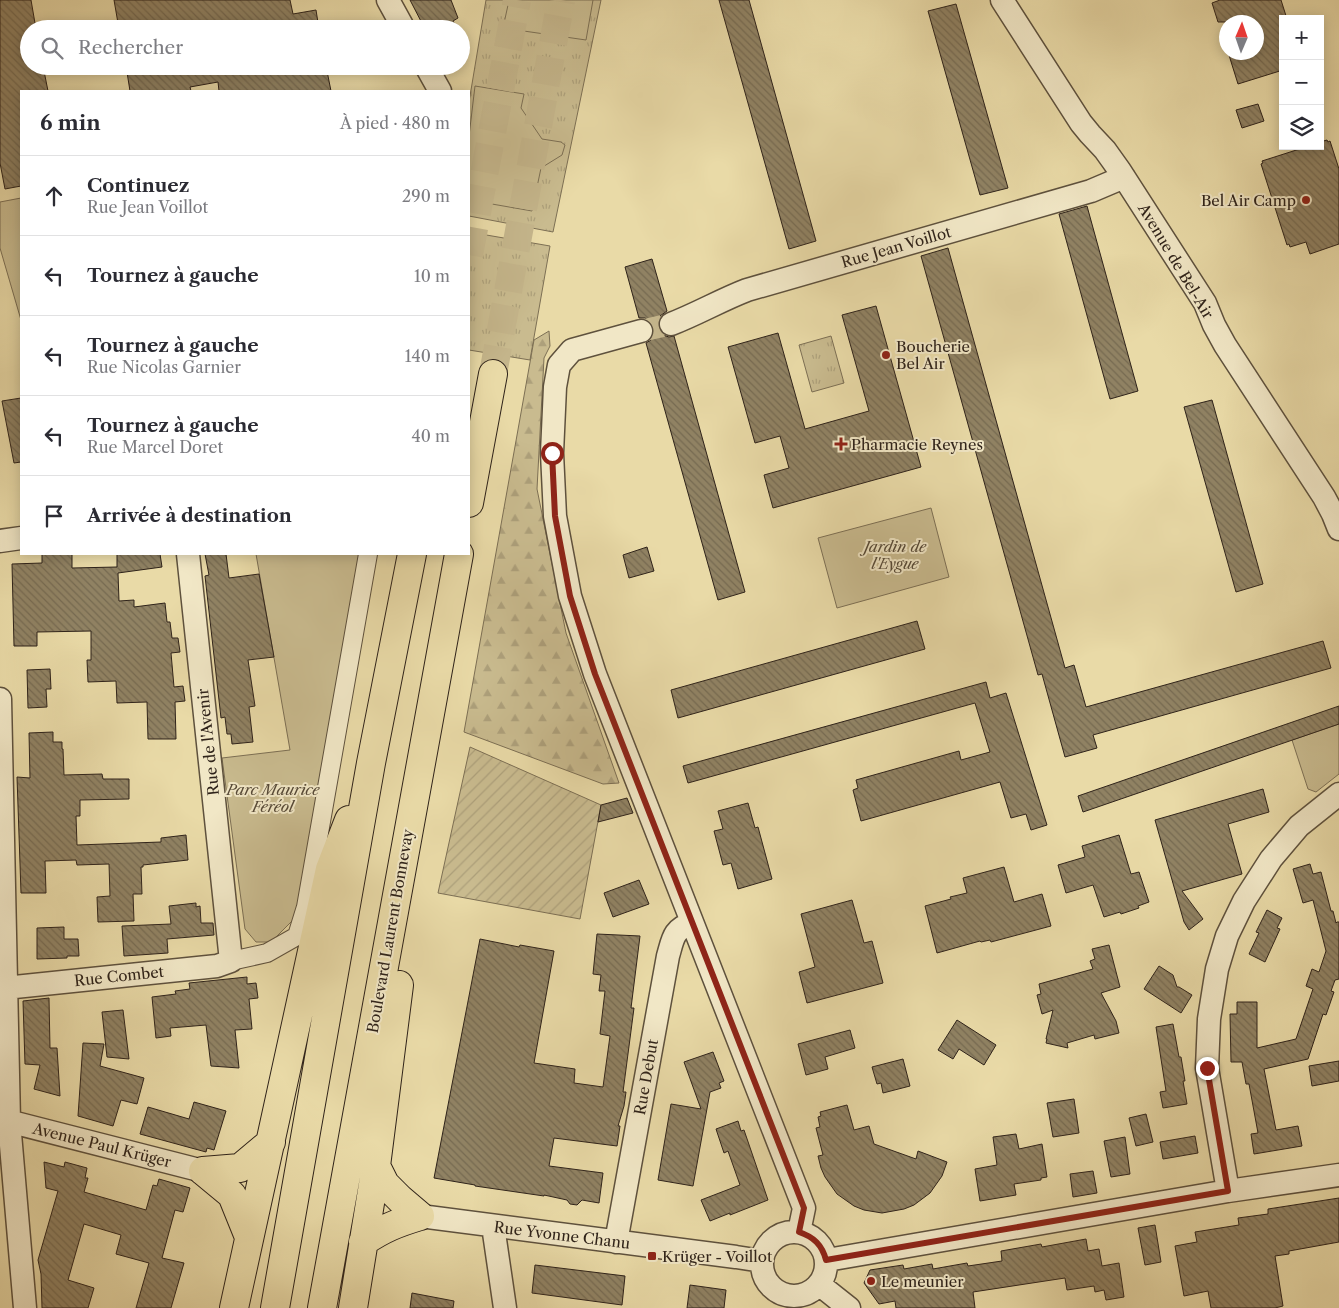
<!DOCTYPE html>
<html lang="fr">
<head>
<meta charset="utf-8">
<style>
  :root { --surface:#fff; --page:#f2f2f3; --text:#2b2b33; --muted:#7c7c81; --line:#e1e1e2 }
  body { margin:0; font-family:"Libre Caslon Text",serif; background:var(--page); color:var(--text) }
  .controls { position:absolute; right:15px; top:15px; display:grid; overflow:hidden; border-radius:0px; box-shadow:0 2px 12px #0003 }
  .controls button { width:45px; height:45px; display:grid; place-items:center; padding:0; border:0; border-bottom:1px solid var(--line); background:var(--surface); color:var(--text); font:25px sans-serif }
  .compass { position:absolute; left:1219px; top:15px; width:45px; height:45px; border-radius:50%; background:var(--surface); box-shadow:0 2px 12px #0003; rotate:2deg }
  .stop { position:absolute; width:15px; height:15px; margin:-11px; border:4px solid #8f2418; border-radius:50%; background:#fff }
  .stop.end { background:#8f2418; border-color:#fff; box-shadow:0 1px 5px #0008 }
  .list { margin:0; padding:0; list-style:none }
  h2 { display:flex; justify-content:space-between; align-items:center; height:65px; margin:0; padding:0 20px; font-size:21px }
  h2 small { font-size:16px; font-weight:400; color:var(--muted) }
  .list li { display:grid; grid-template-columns:32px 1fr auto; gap:15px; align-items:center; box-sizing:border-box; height:80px; padding:0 20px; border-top:1px solid var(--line) }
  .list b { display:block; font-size:19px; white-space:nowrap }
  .list p { margin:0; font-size:16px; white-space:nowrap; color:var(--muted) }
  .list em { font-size:16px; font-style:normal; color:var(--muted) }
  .icon { flex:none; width:28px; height:28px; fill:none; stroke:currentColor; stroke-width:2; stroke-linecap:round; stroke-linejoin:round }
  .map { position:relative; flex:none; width:1339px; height:1308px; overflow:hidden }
  .search { position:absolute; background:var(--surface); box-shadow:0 2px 12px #0003; left:20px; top:20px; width:450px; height:55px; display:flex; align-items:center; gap:12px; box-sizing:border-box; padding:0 18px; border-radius:28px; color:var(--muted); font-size:19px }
  .panel { position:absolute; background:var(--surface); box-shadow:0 2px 12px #0003; left:20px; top:90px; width:450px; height:465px; border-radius:0px }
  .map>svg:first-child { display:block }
  .grass { fill:url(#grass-tufts); stroke:#7c6f54 }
  .forest { fill:url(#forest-firs); stroke:#7c6f54 }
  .park { fill:#c9bb8f; stroke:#7c6f54 }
  .garden { fill:url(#garden-furrows); stroke:#7c6f54 }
  .building { fill:url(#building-back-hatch); stroke:#2f231a }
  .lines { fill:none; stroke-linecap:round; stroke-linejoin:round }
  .minor-tunnel { stroke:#c4b58b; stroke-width:22; stroke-dasharray:22 11; stroke-linecap:butt }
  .trunk-tunnel { stroke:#c4b58b; stroke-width:28; stroke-dasharray:28 14; stroke-linecap:butt }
  .pedestrian-casing { stroke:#5e513d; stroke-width:20 }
  .minor-casing { stroke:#5e513d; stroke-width:25 }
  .trunk-casing { stroke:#2f231a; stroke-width:30 }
  .pedestrian { stroke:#f1e7c6; stroke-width:18 }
  .minor { stroke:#f1e7c6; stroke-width:22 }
  .trunk { stroke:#e9daa7; stroke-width:28 }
  .route { stroke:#8f2418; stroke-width:6 }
  .poi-dot { fill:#8f2418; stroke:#f1e7c6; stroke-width:2 }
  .labels { text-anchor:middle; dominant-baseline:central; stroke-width:4; stroke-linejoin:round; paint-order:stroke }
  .poi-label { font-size:15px; fill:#2f231a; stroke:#f1e7c6; text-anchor:start }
  .street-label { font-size:15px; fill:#2f231a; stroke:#f1e7c6 }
  .park-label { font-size:15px; font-style:italic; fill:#564937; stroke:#f1e7c6 }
</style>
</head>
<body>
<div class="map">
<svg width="1339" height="1308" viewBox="0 0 1339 1308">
  <defs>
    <pattern id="grass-tufts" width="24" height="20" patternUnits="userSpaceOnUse" patternTransform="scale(1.25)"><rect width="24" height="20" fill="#c9bb8f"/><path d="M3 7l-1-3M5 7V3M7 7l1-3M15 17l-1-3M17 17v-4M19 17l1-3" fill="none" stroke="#ada07b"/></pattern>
    <pattern id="forest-firs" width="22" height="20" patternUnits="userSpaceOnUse" patternTransform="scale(1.25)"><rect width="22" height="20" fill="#c9bb8f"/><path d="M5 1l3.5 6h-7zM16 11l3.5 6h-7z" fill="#ada07b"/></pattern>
    <pattern id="garden-furrows" width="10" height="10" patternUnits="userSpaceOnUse" patternTransform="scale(1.25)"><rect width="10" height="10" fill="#c9bb8f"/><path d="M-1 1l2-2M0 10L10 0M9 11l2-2" fill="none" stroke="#ada07b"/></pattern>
    <pattern id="building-back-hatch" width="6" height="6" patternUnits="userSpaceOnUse" patternTransform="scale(1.25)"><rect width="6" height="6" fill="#908263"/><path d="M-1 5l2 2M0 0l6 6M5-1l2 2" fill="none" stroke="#766a51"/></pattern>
  </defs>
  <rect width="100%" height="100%" fill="#e9daa7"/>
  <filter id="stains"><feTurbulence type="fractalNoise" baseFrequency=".004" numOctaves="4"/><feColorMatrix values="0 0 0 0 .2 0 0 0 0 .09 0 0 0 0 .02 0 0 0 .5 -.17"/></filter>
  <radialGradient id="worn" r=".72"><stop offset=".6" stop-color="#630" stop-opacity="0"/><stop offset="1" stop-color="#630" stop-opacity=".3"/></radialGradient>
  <path class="grass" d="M486,0h115l-48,232 -84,-16v-114z
    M469,232l81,14 -20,114 -61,-10z
    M831,336l13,47 -32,9 -13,-47z"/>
  <path class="forest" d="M549,331l1,15 -6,12 -7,131 29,144 53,150 -16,1 -139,-52 70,-392z"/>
  <path class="park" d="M506,0h87l-7,40 -83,-12 5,-23z
    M475,86l49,8 -3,14 21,31 19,3 4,3 -3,10 -21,13 -9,43 -63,-11v-64z
    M21,198v122l-21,-72v-46z
    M931,508l18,69 -112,31 -19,-70z
    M256,554h106l-62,359 -29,29h-15l-11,-13 -23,-171 68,-8z
    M1339,724v50l-23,18 -8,-3 -16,-49z"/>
  <path class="garden" d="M470,747l131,58 -21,114 -142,-26z"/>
  <path class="building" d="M0,0h31l5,29h-7v37h14l5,25h-27v95l-16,3 -5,-26z
    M114,0h176l3,14 23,-4 3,19h-200z
    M410,0h41l7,18 -5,3 4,8h-32z
    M719,0h30l67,241 -27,8z
    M1220,0h61l6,19h-4v51l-45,14 -10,-32h28v-30h-38l-6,-19z
    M956,4l52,184 -28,7 -52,-184z
    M126,66h200l5,25h-112l-1,-9 -28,5 1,4h-61z
    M1258,104l6,17 -22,7 -6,-18z
    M1327,140l1,2 2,-1 9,28v75l-29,10 -4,-12 -16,5 -1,-3 -2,1 -26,-81 2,-1 -1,-2 47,-15h11v-4z
    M1087,206l51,185 -28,8 -51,-185z
    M948,248l117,420 9,-3 12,42 237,-66 8,27 -238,67 4,13 -32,9 -23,-83 -4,1 -117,-419z
    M652,259l15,52 -7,5 -2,6 1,6 4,7 6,2 5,-1 71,256 -27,8 -72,-257 5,-3 3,-5v-7l-4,-7 -5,-3h-6l-14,-51z
    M876,306l45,161 -148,41 -9,-33 25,-7 -9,-32 -25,7 -27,-96 50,-14 27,96 64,-18 -27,-96z
    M21,398v64l-7,1 -12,-62z
    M1212,400l51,184 -27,8 -52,-185z
    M647,547l7,24 -25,7 -6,-23z
    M42,554h30v14l45,-1v-13h43l2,13 -44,6 1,28 15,-1v7l31,-4 2,19h3l2,16h6l2,14 -9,1 3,34 9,-1 2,15 -10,1 1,37h-28l-1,-37 -30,1 -1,-22 -28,1 -1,-22h4v-29l-54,1v14h-23l-2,-82 30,-1z
    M205,554h21l3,24 30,-4 15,83 -26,3 7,46 -6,1 4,35 -21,2 -1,-10h-4l-2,-17 -4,1 -16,-142 4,-1z
    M917,621l8,28 -247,69 -7,-28z
    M50,669l1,20h-5l1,18 -19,1 -1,-38z
    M986,682l4,16 16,-5 41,132 -16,5 -5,-16 -15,4 -11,-36 -139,39 -8,-31 5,-2 -2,-8 103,-29 2,9 29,-8 -15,-49 -287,80 -5,-17z
    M1339,706v18l-256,88 -5,-16z
    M53,732v10h9v7h1l1,26 38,-1 1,5h26v20l-49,1v16h-4l1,29 84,-3v-4l25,-3 2,25 -45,5v2h-2l1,27h-9l1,27 -36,1 -1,-25 13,-1 -1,-32 -32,1 -1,-5 -31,1 1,32h-25l-4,-116 13,1 -1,-45z
    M1263,789l6,23 -41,12 14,50 -60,17 21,28 -14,11 -5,-8 -29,-102z
    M627,798l6,15 -35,9 3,-17z
    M748,803l7,25 3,-1 14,52 -34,10 -7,-26 -8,2 -9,-34 9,-2 -5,-18z
    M1119,835l12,39 8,-2 10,30 -11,4 1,2 -18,6 -1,-2 -16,5 -11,-32 -27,8 -8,-28 27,-8 -3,-11z
    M1310,864l3,10 8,-2 10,39h2l3,12 1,-1h2v57l-4,1 -4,11 3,1 -8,23 -3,-1 -15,45 -44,10 12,61 22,-4 4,20 -48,8 -3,-20 7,-1 -9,-49h-3l-4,-22h-11l-1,-48h7v-12h20v46l39,-9 17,-50 -7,-3 6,-17 7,3 7,-21 -13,-51 -10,3 -10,-34z
    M1004,867l10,35 28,-8 9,32 -60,16 -1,-2 -9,2 -1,-1 -43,12 -12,-47 26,-7 -1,-2 17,-4 -4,-15z
    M639,880l10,24 -36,13 -9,-24z
    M852,900l12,43 8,-2 11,42 -76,20 -8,-31 16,-5 -14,-53z
    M196,903v4l4,-1 1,17h12l1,12 -47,4 1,14 -44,3 -2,-30 49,-2 -2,-18z
    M1267,910l15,8 -5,10 3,1 -15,33 -16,-8 10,-21 -3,-1z
    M64,927v12h14l1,17h-12v2l-30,1v-31z
    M597,934l43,2 -9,72h3l-11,84h3l-2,14 -6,20h2l-3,20 -63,-8 -5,28 54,7 -4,30 -17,-3 -5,5 -7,-1 -3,-4 -23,-5v1l-69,-10v-1l-41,-7 46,-239 39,8 1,-2 34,6 -20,112 41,6 -1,14 29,4 7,-51 -10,-2 5,-43h-6l2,-16 -8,-1z
    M1109,945l11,42 -19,6 15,28 3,12 -24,6 -1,-4 -27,8 1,5 -22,-5 1,-4h-1l7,-29 -11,4 -5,-19 4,-1 -2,-10 54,-15 -3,-8 5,-2 -3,-10z
    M1159,966l14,9 4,12h2l13,8 -11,18 -37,-24z
    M247,977v7l9,-1 2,15 -9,1 3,30 -17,1 4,38 -28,-2 -5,-41 -36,3 1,8 -15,2 -4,-41 24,-3 -1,-3 15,-2 -1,-6z
    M49,998l1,50h7l3,48 -26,-7 6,-24 -15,-1 -2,-63z
    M123,1010l6,49 -22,-2 -5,-45z
    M957,1020l39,25 -12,20 -25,-16 -6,10 -15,-9z
    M1173,1024l6,33h2l4,24h-2l4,23 -24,4 -3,-16 6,-1 -10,-64z
    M850,1030l5,18 -30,9 3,12 -22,6 -8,-31z
    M83,1043l21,1 -4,22 44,12 -7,26 -16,-4 -8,26 -35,-10z
    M713,1052l11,29 -5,2 2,5 -11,4 -17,94 -35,-6 13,-76 30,5 -17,-47z
    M903,1059l7,27 -27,7 -2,-10 -4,1 -5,-17z
    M1339,1061v20l-27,5 -3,-20z
    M1074,1099l5,34 -26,4 -6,-34z
    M194,1102l32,9 -12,39 -7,-2 -1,4 -66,-18 8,-27 41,12z
    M847,1105l7,25 15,-4 5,18 42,15 2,-8 29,11 -5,14 -12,17 -16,12 -10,4 -22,4 -18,-3 -10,-4 -17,-12 -12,-17 -4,-9 -3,-12 5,-1 -7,-27 4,-1 -2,-10 3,-1 -1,-4z
    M1146,1114l7,28 -17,4 -7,-28z
    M738,1121l3,10 3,-1 24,70 -38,15v-2l-20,8 -9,-21 39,-15 -12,-34 -4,2 -8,-24z
    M1016,1134l3,15 23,-5 5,33 -6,1v2l-27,4 2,11 -36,6 -5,-32 22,-4 -4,-28z
    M1195,1136l3,17 -35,6 -3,-17z
    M1125,1137l5,37 -19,3 -7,-36z
    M44,1162l20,5 1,-5 22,6 -2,10h3l-4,14 62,18 7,-25 4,1 2,-7 31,9 -7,24 -8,-2 -13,48 22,5 -13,45h-35l13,-45 -33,-9 5,-19 -37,-11 -16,56 26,8 -6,20h-46l-1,-34 -3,-14 20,-69 -12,-3z
    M1093,1171l4,22 -24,4 -3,-23z
    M1339,1198v44l-50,9v3l-14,2 8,50 -8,2h-64l-3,-17 -24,5 -9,-50 22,-4 -2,-10 44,-7 -1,-7 30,-4v-5z
    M1155,1225l6,37 -16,3 -7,-37z
    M1086,1239l2,12 11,-2 3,17 17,-3 5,34 -18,3 -2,-10 -9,2 -1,-6 -27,4 -2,-12 -92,14 2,16h-79l-1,-7 -16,3 -15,-21 6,-13 33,-5 1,4 28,-5 1,5 34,-6 1,3 34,-5 -1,-10 40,-7 1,3z
    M535,1265l90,11 -3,29 -90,-12z
    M690,1285l36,5 -2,18h-37z
    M412,1293l42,8 -1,7h-43z"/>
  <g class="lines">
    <path class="minor-tunnel" d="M641,331l30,-7"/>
    <path class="trunk-tunnel" d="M469,255l48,-255
      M493,374l68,-374"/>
    <g class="pedestrian-casing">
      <path id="pedestrian" d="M231,961l36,-8 30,-17 9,-29 62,-353"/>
    </g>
    <g class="minor-casing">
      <path id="minor" d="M388,0l16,29
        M1002,0l79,123 9,11 15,16 15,21 85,132 9,22 11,20 99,152 9,17 6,15
        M426,66l14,25
        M671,324c26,-10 50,-24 76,-34l344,-99 33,-14
        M641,331l-69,19 -13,15 -4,22 -3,66 3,63 15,80 25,78 209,534 -5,24
        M0,541l21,-3
        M0,699l9,423 16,186
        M5,988l212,-22 14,-5 -43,-407
        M0,1119l203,52
        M1228,1191l-21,-123 2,-49 8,-50 10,-33 17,-35 27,-42 28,-33 40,-32
        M420,1216l316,41 26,4
        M493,1226l12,82
        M762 1264a32 32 0 1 1 64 0a32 32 0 1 1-64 0Z
        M616,1242l52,-286c5,-17 5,-27 24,-33
        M827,1260l401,-69 111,-16
        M820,1285l29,23"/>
    </g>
    <g class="trunk-casing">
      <path id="trunk" d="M469,503l24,-129
        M376,1166l9,18 15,15 20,17
        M203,1171l29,24 17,42
        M203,1171l37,-3 31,-26
        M363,1242c21,-14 34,-19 57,-26
        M234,1308l96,-439 19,-49
        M275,1308l96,-545 41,-209
        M322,1308l137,-754
        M353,1308l23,-142 23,-181"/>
    </g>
    <use href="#pedestrian" class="pedestrian"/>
    <use href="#minor" class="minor"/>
    <use href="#trunk" class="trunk"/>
  </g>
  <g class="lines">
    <path class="route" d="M552,453l3,63 15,80 25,78 209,534 -5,24c15,5 23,13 27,28l402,-69 -21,-123"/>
  </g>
  <g class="poi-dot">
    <circle cx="1306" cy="200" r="5"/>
    <circle cx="886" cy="355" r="5"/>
    <path d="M838.5 436.5h5v5h5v5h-5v5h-5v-5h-5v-5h5z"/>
    <rect x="647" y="1251" width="10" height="10" rx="2.5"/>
    <circle cx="871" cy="1281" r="5"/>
  </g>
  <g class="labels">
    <g class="poi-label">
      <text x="1296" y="200" text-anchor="end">Bel Air Camp</text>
      <text x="896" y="346">Boucherie<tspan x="896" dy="17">Bel Air</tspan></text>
      <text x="851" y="444">Pharmacie Reynes</text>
      <text x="662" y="1256">Krüger - Voillot</text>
      <text x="881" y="1281">Le meunier</text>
    </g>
    <g class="street-label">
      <text transform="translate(896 247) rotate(-16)">Rue Jean Voillot</text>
      <text transform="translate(1176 261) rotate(59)">Avenue de Bel-Air</text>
      <text transform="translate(208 742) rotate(-96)">Rue de l'Avenir</text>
      <text transform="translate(390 931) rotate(-80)">Boulevard Laurent Bonnevay</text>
      <text transform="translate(119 976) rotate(-6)">Rue Combet</text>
      <text transform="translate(646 1077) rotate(-80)">Rue Debut</text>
      <text transform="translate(102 1145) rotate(14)">Avenue Paul Krüger</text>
      <text transform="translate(562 1235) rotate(7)">Rue Yvonne Chanu</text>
    </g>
    <g class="park-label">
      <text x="895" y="546">Jardin de<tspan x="895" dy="17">l'Eygue</tspan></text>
      <text x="273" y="789">Parc Maurice<tspan x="273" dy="17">Féréol</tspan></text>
    </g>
  </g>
  <rect width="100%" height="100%" filter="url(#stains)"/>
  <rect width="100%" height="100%" fill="url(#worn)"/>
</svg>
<div class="controls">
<button>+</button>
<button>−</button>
<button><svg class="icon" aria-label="layers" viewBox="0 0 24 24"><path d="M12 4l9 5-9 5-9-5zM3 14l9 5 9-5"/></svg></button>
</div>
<svg class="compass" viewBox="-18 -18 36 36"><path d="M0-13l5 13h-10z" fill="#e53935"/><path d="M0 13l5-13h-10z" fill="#7c7c81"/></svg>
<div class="stop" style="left:552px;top:453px"></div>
<div class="stop end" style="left:1207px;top:1068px"></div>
<div class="search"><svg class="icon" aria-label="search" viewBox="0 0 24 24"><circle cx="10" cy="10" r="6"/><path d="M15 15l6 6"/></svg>Rechercher</div>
<section class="panel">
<h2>6 min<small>À pied · 480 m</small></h2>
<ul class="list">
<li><svg class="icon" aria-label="ahead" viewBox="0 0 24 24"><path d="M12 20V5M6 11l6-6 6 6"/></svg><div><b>Continuez</b><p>Rue Jean Voillot</p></div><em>290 m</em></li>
<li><svg class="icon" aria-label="left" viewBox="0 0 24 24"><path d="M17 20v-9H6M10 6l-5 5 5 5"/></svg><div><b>Tournez à gauche</b></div><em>10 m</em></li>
<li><svg class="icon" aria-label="left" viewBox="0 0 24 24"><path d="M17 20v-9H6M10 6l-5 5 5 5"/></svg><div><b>Tournez à gauche</b><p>Rue Nicolas Garnier</p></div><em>140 m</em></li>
<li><svg class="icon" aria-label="left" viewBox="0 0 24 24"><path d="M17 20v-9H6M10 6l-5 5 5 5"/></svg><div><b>Tournez à gauche</b><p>Rue Marcel Doret</p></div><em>40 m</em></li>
<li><svg class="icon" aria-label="arrive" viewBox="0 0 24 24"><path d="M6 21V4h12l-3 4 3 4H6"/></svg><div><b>Arrivée à destination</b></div></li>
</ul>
</section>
</div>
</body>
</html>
